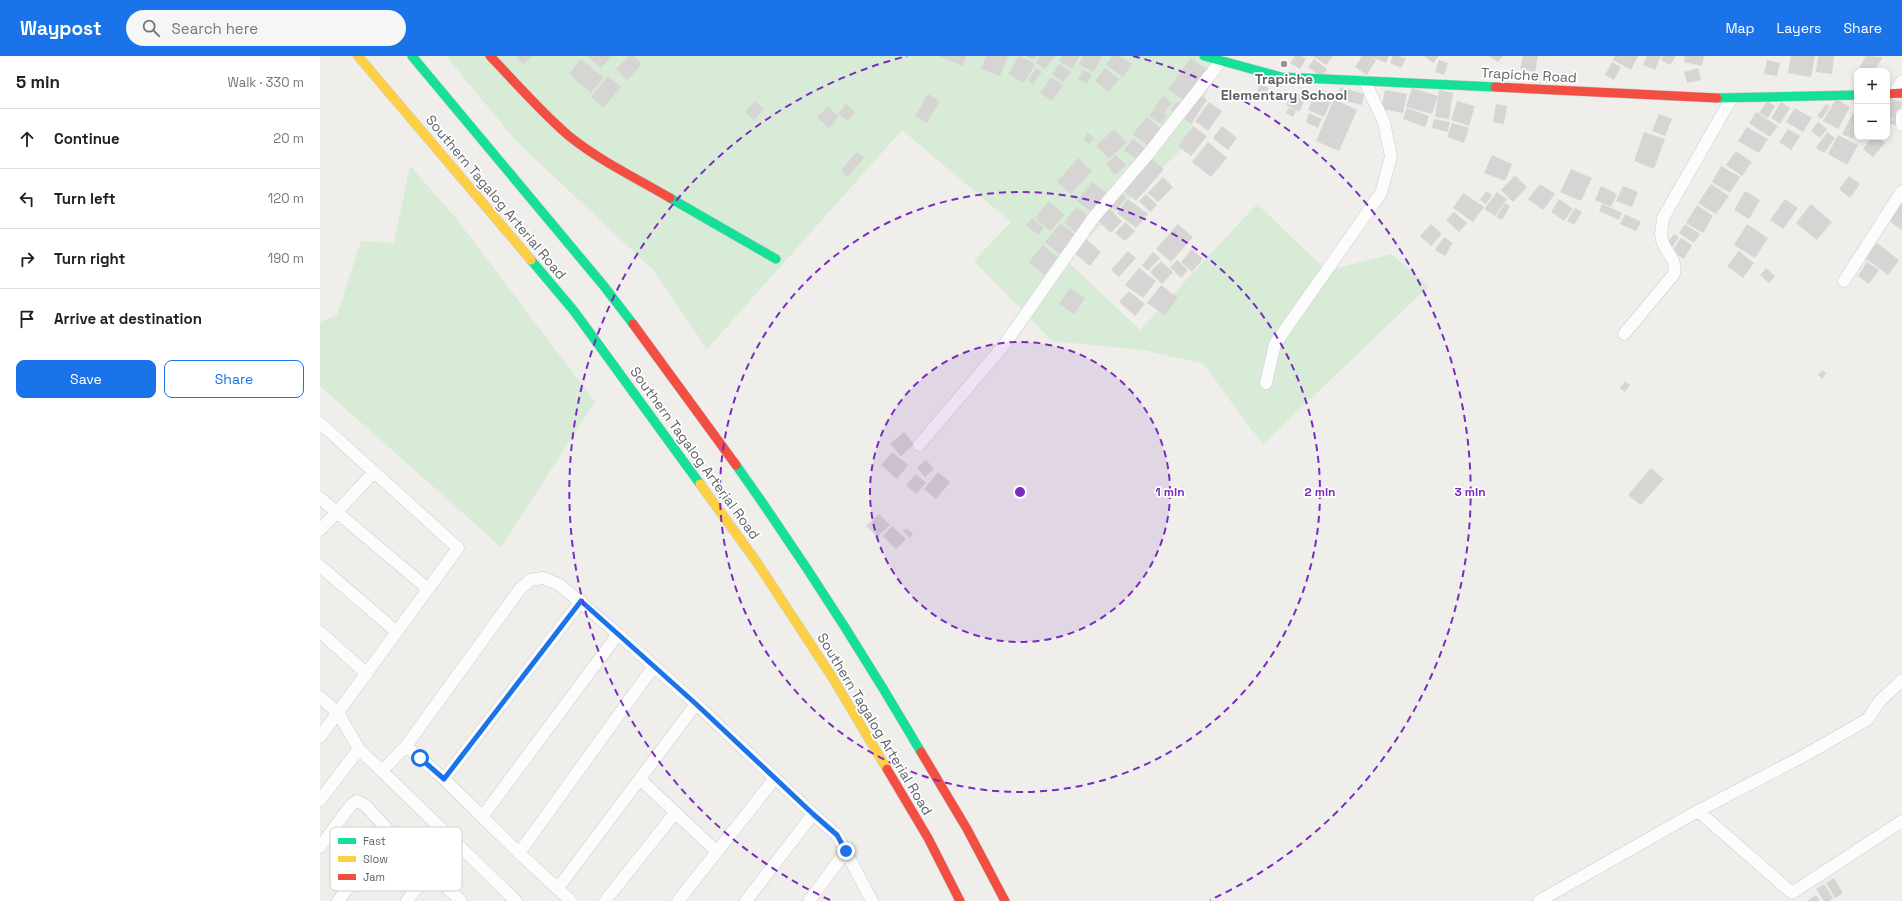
<!DOCTYPE html>
<html lang="en">
<head>
<meta charset="utf-8">
<style>
  :root { --surface:#fff; --page:#f6f6f6; --text:#222; --muted:#767676; --line:#e0e0e0; --accent:#1a73e8 }
  body { margin:0; font-family:"Space Grotesk",sans-serif; background:var(--page); color:var(--text) }
  .controls { position:absolute; right:12px; top:12px; display:grid; overflow:hidden; border-radius:8px; box-shadow:0 2px 6px #0003 }
  .controls button { width:36px; height:36px; display:grid; place-items:center; padding:0; border:0; border-bottom:1px solid var(--line); background:var(--surface); color:var(--text); font:20px sans-serif }
  .stop { position:absolute; width:12px; height:12px; margin:-9px; border:3px solid #1a73e8; border-radius:50%; background:#fff }
  .stop.end { background:#1a73e8; border-color:#fff; box-shadow:0 1px 4px #0008 }
  .list { margin:0; padding:0; list-style:none }
  h2 { display:flex; justify-content:space-between; align-items:center; height:52px; margin:0; padding:0 16px; font-size:17px }
  h2 small { font-size:13px; font-weight:400; color:var(--muted) }
  .list li { display:grid; grid-template-columns:26px 1fr auto; gap:12px; align-items:center; box-sizing:border-box; height:60px; padding:0 16px; border-top:1px solid var(--line) }
  .list b { display:block; font-size:15px; white-space:nowrap }
  .list em { font-size:13px; font-style:normal; color:var(--muted) }
  .actions { display:flex; gap:8px; padding:12px 16px }
  .actions a { flex:1; padding:9px 0; border:1px solid var(--accent); border-radius:8px; text-align:center; font-size:14px; color:var(--accent) }
  .actions .main { background:var(--accent); color:#fff }
  .icon { flex:none; width:22px; height:22px; fill:none; stroke:currentColor; stroke-width:2; stroke-linecap:round; stroke-linejoin:round }
  .map { position:relative; flex:none; width:1582px; height:845px; overflow:hidden }
  header { display:flex; align-items:center; gap:24px; box-sizing:border-box; height:56px; padding:0 20px; background:var(--accent); color:#fff }
  header strong { font-size:19px }
  nav { display:flex; gap:22px; margin-inline-start:auto; font-size:14px }
  .search { width:280px; height:36px; background:var(--page); display:flex; align-items:center; gap:10px; box-sizing:border-box; padding:0 14px; border-radius:22px; color:var(--muted); font-size:15px }
  main { display:flex }
  aside { flex:1; background:var(--surface) }
  .map>svg:first-child { display:block }
  .green { fill:#d8ebd6 }
  .building { fill:#d6d5d3 }
  .lines { fill:none; stroke-linecap:round; stroke-linejoin:round }
  .street-casing { stroke:#cbcccc; stroke-width:13 }
  .fast-casing { stroke:#cacacb; stroke-width:10 }
  .slow-casing { stroke:#cacacb; stroke-width:10 }
  .jam-casing { stroke:#cacacb; stroke-width:10 }
  .street { stroke:#fdfcfc; stroke-width:12 }
  .fast { stroke:#16e098; stroke-width:9 }
  .slow { stroke:#ffcf43; stroke-width:9 }
  .jam { stroke:#f24e42; stroke-width:9 }
  .route { stroke:#1a73e8; stroke-width:5 }
  .ring { fill:none; stroke:#7b2cbf; stroke-width:2; stroke-dasharray:7 5 }
  .poi-dot { fill:#919496; stroke:#fff; stroke-width:1.5 }
  .labels { text-anchor:middle; dominant-baseline:central; stroke-width:3.5; stroke-linejoin:round; paint-order:stroke }
  .street-label { font-size:14px; fill:#5f6368; stroke:#fff }
  .poi-label { font-size:14px; font-weight:bold; fill:#5f6368; stroke:#fff }
  .key { fill:#fff; stroke:#cfd0d2; stroke-width:1 }
  .key-label { font-size:11px; fill:#5f6368 }
  .centre { fill:#7b2cbf; stroke:#fff; stroke-width:2 }
  .ring-label { font-size:12px; text-anchor:middle; font-weight:bold; fill:#7b2cbf; stroke:#fff; stroke-width:3.5; stroke-linejoin:round; paint-order:stroke }
</style>
</head>
<body>
<header>
<strong>Waypost</strong>
<div class="search"><svg class="icon" aria-label="search" viewBox="0 0 24 24"><circle cx="10" cy="10" r="6"/><path d="M15 15l6 6"/></svg>Search here</div>
<nav><a>Map</a><a>Layers</a><a>Share</a></nav>
</header>
<main>
<aside>
<h2>5 min<small>Walk · 330 m</small></h2>
<ul class="list">
<li><svg class="icon" aria-label="ahead" viewBox="0 0 24 24"><path d="M12 20V5M6 11l6-6 6 6"/></svg><div><b>Continue</b></div><em>20 m</em></li>
<li><svg class="icon" aria-label="left" viewBox="0 0 24 24"><path d="M17 20v-9H6M10 6l-5 5 5 5"/></svg><div><b>Turn left</b></div><em>120 m</em></li>
<li><svg class="icon" aria-label="right" viewBox="0 0 24 24"><path d="M7 20v-9h11M14 6l5 5-5 5"/></svg><div><b>Turn right</b></div><em>190 m</em></li>
<li><svg class="icon" aria-label="arrive" viewBox="0 0 24 24"><path d="M6 21V4h12l-3 4 3 4H6"/></svg><div><b>Arrive at destination</b></div></li>
</ul>
<div class="actions"><a class="main">Save</a><a>Share</a></div>
</aside>
<div class="map">
<svg width="1582" height="845" viewBox="0 0 1582 845">
  <rect width="100%" height="100%" fill="#efeeea"/>
  <path class="green" d="M126,0h778l-45,96 -114,107 75,71 117,-126 70,67 64,-17 38,32 -166,158 -19,-24 -40,-56 -61,-14 -91,-9 -78,-80 37,-39 -109,-92 -195,219 -54,-79 -137,-129z
    M90,110l45,51 140,185 -94,145 -181,-161v-64l17,-7 24,-74 33,2z"/>
  <path class="building" d="M196,0h17l-10,8z
    M267,0h25l-11,12z
    M309,0h5l8,8 -15,16 -11,-11z
    M619,0h27l-3,10z
    M666,0h22l-8,20 -19,-7z
    M699,0l16,8 -11,19 -16,-9z
    M706,0h10l-3,4z
    M720,0h15l-10,13 -9,-6z
    M742,0h18l-8,13 -13,-8z
    M763,0h19l-8,16 -15,-8z
    M792,0h7l13,8 -9,13 -17,-12z
    M975,0h6l5,3 -6,10 -10,-6z
    M993,0h20l-7,9z
    M1042,0h27l-3,7 -17,-7 7,4 -9,15 -12,-8z
    M1073,0h6l7,3 -5,9 -11,-5z
    M1104,0h15l-6,7z
    M1169,0h14l-5,6z
    M1203,0h15l-3,16 -15,-3z
    M1295,0h23l-7,14 -18,-10z
    M1327,0h14l-6,14 -12,-5z
    M1343,0h13l-6,9 -9,-5z
    M1365,0h19l-2,10 -18,-4z
    M1471,0h24l-4,21 -23,-4z
    M1498,0h16l-2,18 -16,-2z
    M1546,0l17,1 -9,14 -16,-1z
    M871,2l19,14 -23,31 -19,-14z
    M261,3l23,19 -13,15 -22,-19z
    M994,3l13,10 -5,8 -14,-10z
    M1119,4l9,3 -4,12 -9,-3z
    M1447,4l13,3 -3,13 -13,-2z
    M1292,6l9,5 -7,13 -9,-5z
    M739,8l12,8 -7,10 -12,-7z
    M716,12l6,4 -9,12 -5,-4z
    M785,12l14,11 -10,13 -14,-11z
    M1378,12l3,12 -14,3 -3,-11z
    M763,14l9,4 -5,10 -9,-5z
    M288,20l13,11 -18,21 -12,-11z
    M731,21l12,8 -11,16 -12,-8z
    M940,28l9,4 -6,12 -8,-3z
    M1020,31l24,7 -2,11 -25,-6z
    M998,32l16,7 -10,22 -16,-7z
    M1092,32l26,8 -6,18 -26,-7z
    M1065,34l22,4 -4,19 -22,-4z
    M1119,34l14,3 -4,26 -14,-2z
    M973,35l13,7 -7,14 -13,-7z
    M608,38l12,7 -13,22 -12,-7z
    M878,38l9,6 -16,24 -10,-7z
    M843,40l9,7 -8,10 -9,-7z
    M1567,42l15,4 -4,18 -11,-3z
    M1014,43l23,11 -18,41 -23,-10z
    M1516,43l14,8 -12,22 -15,-8z
    M435,45l9,8 -10,11 -9,-8z
    M858,45l6,6 -7,8 -7,-6z
    M1137,45l18,5 -6,20 -18,-6z
    M1447,45l8,5 -7,12 -9,-5z
    M889,46l13,9 -14,20 -13,-10z
    M1461,46l9,6 -10,16 -9,-6z
    M526,48l9,8 -7,9 -10,-7z
    M1176,48l11,2 -3,18 -11,-2z
    M1506,48l4,2 -8,13 -5,-3z
    M508,50l11,11 -10,11 -12,-11z
    M836,51l11,9 -6,8 -12,-8z
    M969,52l7,3 -3,6 -7,-4z
    M1087,52l22,8 -4,11 -22,-8z
    M1475,52l17,10 -9,14 -17,-10z
    M1436,56l22,14 -8,11 -21,-14z
    M989,57l13,6 -4,9 -12,-6z
    M1533,57l4,2v17l-4,7 -11,-5z
    M1339,58l13,5 -7,17 -13,-5z
    M827,61l18,15 -14,16 -18,-14z
    M1567,62l9,2 -1,5 -8,-2z
    M1114,63l16,3 -2,10 -16,-4z
    M1498,66l9,7 -7,9 -9,-7z
    M1132,67l17,5 -5,15 -17,-6z
    M873,70l14,10 -16,20 -13,-10z
    M902,70l15,12 -9,12 -15,-12z
    M1427,71l21,12 -9,14 -21,-12z
    M794,73l13,13 -18,17 -13,-13z
    M1468,73l12,7 -9,14 -12,-8z
    M1324,76l21,7 -11,30 -20,-8z
    M1507,76l8,6 -11,15 -8,-5z
    M768,77l6,5 -5,6 -6,-5z
    M1518,79l20,10 -11,20 -19,-11z
    M1552,81h5l8,6 -12,14 -10,-8z
    M813,83l14,11 -9,11 -14,-11z
    M888,86l19,16 -16,19 -19,-15z
    M1416,95l16,11 -10,14 -16,-11z
    M537,96l7,6 -17,19 -6,-7z
    M796,99l10,10 -11,10 -9,-11z
    M1172,99l20,9 -7,17 -21,-8z
    M828,100l16,13 -28,32 -15,-13z
    M758,102l14,13 -21,23 -14,-12z
    M1401,110l19,11 -10,16 -18,-11z
    M1251,113l21,9 -11,23 -21,-9z
    M1195,119l12,12 -14,15 -12,-12z
    M1529,120l11,8 -10,14 -11,-9z
    M843,121l10,10 -15,15 -10,-9z
    M772,126l18,13 -15,20 -18,-14z
    M1220,128l15,10 -12,16 -15,-11z
    M1391,128l18,12 -13,18 -18,-11z
    M1281,130l16,8 -6,13 -16,-7z
    M1303,130l15,6 -6,15 -16,-6z
    M797,135l9,7 -10,12 -9,-6z
    M1166,135l6,4 -6,9 -6,-4z
    M1425,135l15,9 -11,19 -15,-9z
    M1177,136l10,7 -12,17 -11,-7z
    M1143,137l21,14 -11,15 -20,-14z
    M826,138l11,11 -7,7 -11,-11z
    M808,143l20,15 -12,14 -19,-15z
    M1239,143l14,10 -9,12 -13,-9z
    M1465,143l13,9 -15,21 -13,-9z
    M729,145l16,14 -15,16 -15,-13z
    M1582,146v28l-13,-9z
    M1185,147l5,3 -8,14 -6,-3z
    M1282,148l20,9 -3,7 -20,-9z
    M1491,148l21,18 -15,18 -21,-17z
    M1377,149l16,11 -10,17 -17,-10z
    M786,150l16,15 -11,12 -16,-15z
    M757,151l14,12 -14,15 -13,-12z
    M1255,152l7,4 -8,13 -7,-4z
    M1134,156l13,11 -8,9 -13,-12z
    M1305,158l16,8 -5,9 -16,-7z
    M712,162l12,10 -6,7 -12,-10z
    M805,166l10,9 -10,10 -10,-8z
    M741,167l15,13 -16,18 -15,-12z
    M858,168l15,13 -22,25 -15,-13z
    M1111,168l11,10 -11,12 -11,-10z
    M1365,168l15,10 -6,9 -15,-10z
    M1427,168l21,14 -13,20 -21,-13z
    M1354,178l5,3 -6,9 -5,-4z
    M1124,181l9,6 -8,13 -10,-6z
    M765,182l16,14 -11,14 -17,-14z
    M1361,182l11,7 -8,14 -12,-8z
    M1557,187l22,17 -11,15 -23,-17z
    M723,189l15,13 -14,17 -15,-13z
    M872,193l11,10 -11,13 -11,-10z
    M808,195l8,7 -17,19 -8,-7z
    M1419,195l15,12 -11,15 -16,-12z
    M833,196l7,6 -12,13 -6,-6z
    M857,204l11,10 -7,8 -11,-11z
    M841,205l12,11 -11,12 -12,-12z
    M1547,206l12,8 -10,14 -11,-8z
    M819,212l17,13 -13,17 -18,-13z
    M1446,212l9,8 -6,7 -9,-8z
    M841,229l17,13 -13,17 -18,-12z
    M750,232l15,10 -11,16 -15,-10z
    M809,235l16,13 -10,12 -16,-14z
    M1502,314l4,3 -4,6 -4,-4z
    M1305,325l5,4 -5,7 -5,-4z
    M584,376l10,12 -13,12 -11,-12z
    M572,396l16,13 -11,14 -16,-14z
    M606,404l8,9 -9,8 -8,-9z
    M1331,412l13,11 -23,26 -13,-10z
    M618,416l12,10 -14,17 -12,-10z
    M596,418l10,9 -10,11 -10,-9z
    M559,458l11,11 -13,12 -11,-11z
    M572,470l14,13 -10,10 -13,-13z
    M586,472l7,6 -3,4 -7,-7z
    M1514,822l9,15 -8,5 -9,-15z
    M1504,828l9,14 -4,3h-5l-8,-12z
    M1496,839l4,6h-13z"/>
  <g class="lines">
    <g class="street-casing">
      <path id="street" d="M1574,37l8,-12
        M1582,59v10
        M1524,225l58,-90
        M1304,278l50,-60c4,-17 -12,-23 -13,-39 0,-5 2,-12 2,-17l68,-119
        M946,327l9,-39 106,-151 10,-36 -7,-35 -19,-40
        M0,367l138,125 -138,189
        M599,389l85,-100 90,-128 55,-64 72,-92
        M0,442l108,91
        M0,474l54,-58
        M0,510l77,66
        M0,576l47,42
        M0,641l18,16 21,36 157,152
        M62,715l24,-25
        M124,723l137,-178
        M320,723l77,73
        M0,744l39,-51
        M1378,755l94,82 110,-72
        M162,761l136,-183
        M0,791l31,-42 6,-4 8,4 25,27 71,69
        M199,797l135,-187
        M238,832l138,-184
        M18,845l52,-69
        M87,845l23,-30
        M251,845l-52,-48 -75,-74 -38,-33 114,-157 10,-9 13,-2 17,7 58,49 78,70 117,110 24,21 35,66
        M285,845l70,-88
        M358,845l97,-123
        M426,845l67,-87
        M489,845l37,-50
        M1219,845l159,-90 109,-57 61,-35 11,-17 23,-22"/>
    </g>
    <g class="fast-casing">
      <path id="fast" d="M92,0l191,229 30,39
        M884,0l77,21 214,10
        M1397,42l140,-3
        M350,142l106,61
        M211,204l43,51 126,173
        M416,409c66,93 127,188 185,287"/>
    </g>
    <g class="slow-casing">
      <path id="slow" d="M38,0l173,204
        M380,428l56,77 76,116 55,92"/>
    </g>
    <g class="jam-casing">
      <path id="jam" d="M170,0c26,27 51,56 79,80 31,25 67,42 101,62
        M1175,31l222,11
        M1567,38l15,-1
        M313,268l103,141
        M601,696l46,77 38,72
        M567,713l41,69 32,63"/>
    </g>
    <use href="#street" class="street"/>
    <use href="#fast" class="fast"/>
    <use href="#slow" class="slow"/>
    <use href="#jam" class="jam"/>
  </g>
  <g class="lines">
    <path class="route" d="M100,702l24,21 137,-178 115,103 117,110 24,21 9,16"/>
  </g>
  <circle cx="700" cy="436" r="150" fill="#7b2cbf" fill-opacity=".12"/>
  <g class="ring">
    <circle cx="700" cy="436" r="150"/>
    <circle cx="700" cy="436" r="300"/>
    <path d="M510 844A450 450 0 0 1 587 0M813 0A450 450 0 0 1 890 844"/>
  </g>
  <circle class="poi-dot" cx="964" cy="8" r="4"/>
  <g class="labels">
    <g class="street-label">
      <text transform="translate(1209 19) rotate(3)">Trapiche Road</text>
      <text transform="translate(176 141) rotate(50)">Southern Tagalog Arterial Road</text>
      <text transform="translate(375 397) rotate(54)">Southern Tagalog Arterial Road</text>
      <text transform="translate(555 668) rotate(59)">Southern Tagalog Arterial Road</text>
    </g>
    <g class="poi-label">
      <text x="964" y="23">Trapiche<tspan x="964" dy="16">Elementary School</tspan></text>
    </g>
  </g>
  <rect x="10" y="771" width="132" height="64" rx="6" class="key"/>
  <rect x="18" y="782" width="18" height="6" fill="#16e098"/>
  <rect x="18" y="800" width="18" height="6" fill="#ffcf43"/>
  <rect x="18" y="818" width="18" height="6" fill="#f24e42"/>
  <g class="key-label">
    <text x="43" y="789">Fast</text>
    <text x="43" y="807">Slow</text>
    <text x="43" y="825">Jam</text>
  </g>
  <circle cx="700" cy="436" r="6" class="centre"/>
  <g class="ring-label">
    <text x="850" y="440">1 min</text>
    <text x="1000" y="440">2 min</text>
    <text x="1150" y="440">3 min</text>
  </g>
</svg>
<div class="controls">
<button>+</button>
<button>−</button>
</div>
<div class="stop" style="left:100px;top:702px"></div>
<div class="stop end" style="left:526px;top:795px"></div>
</div>
</main>
</body>
</html>
